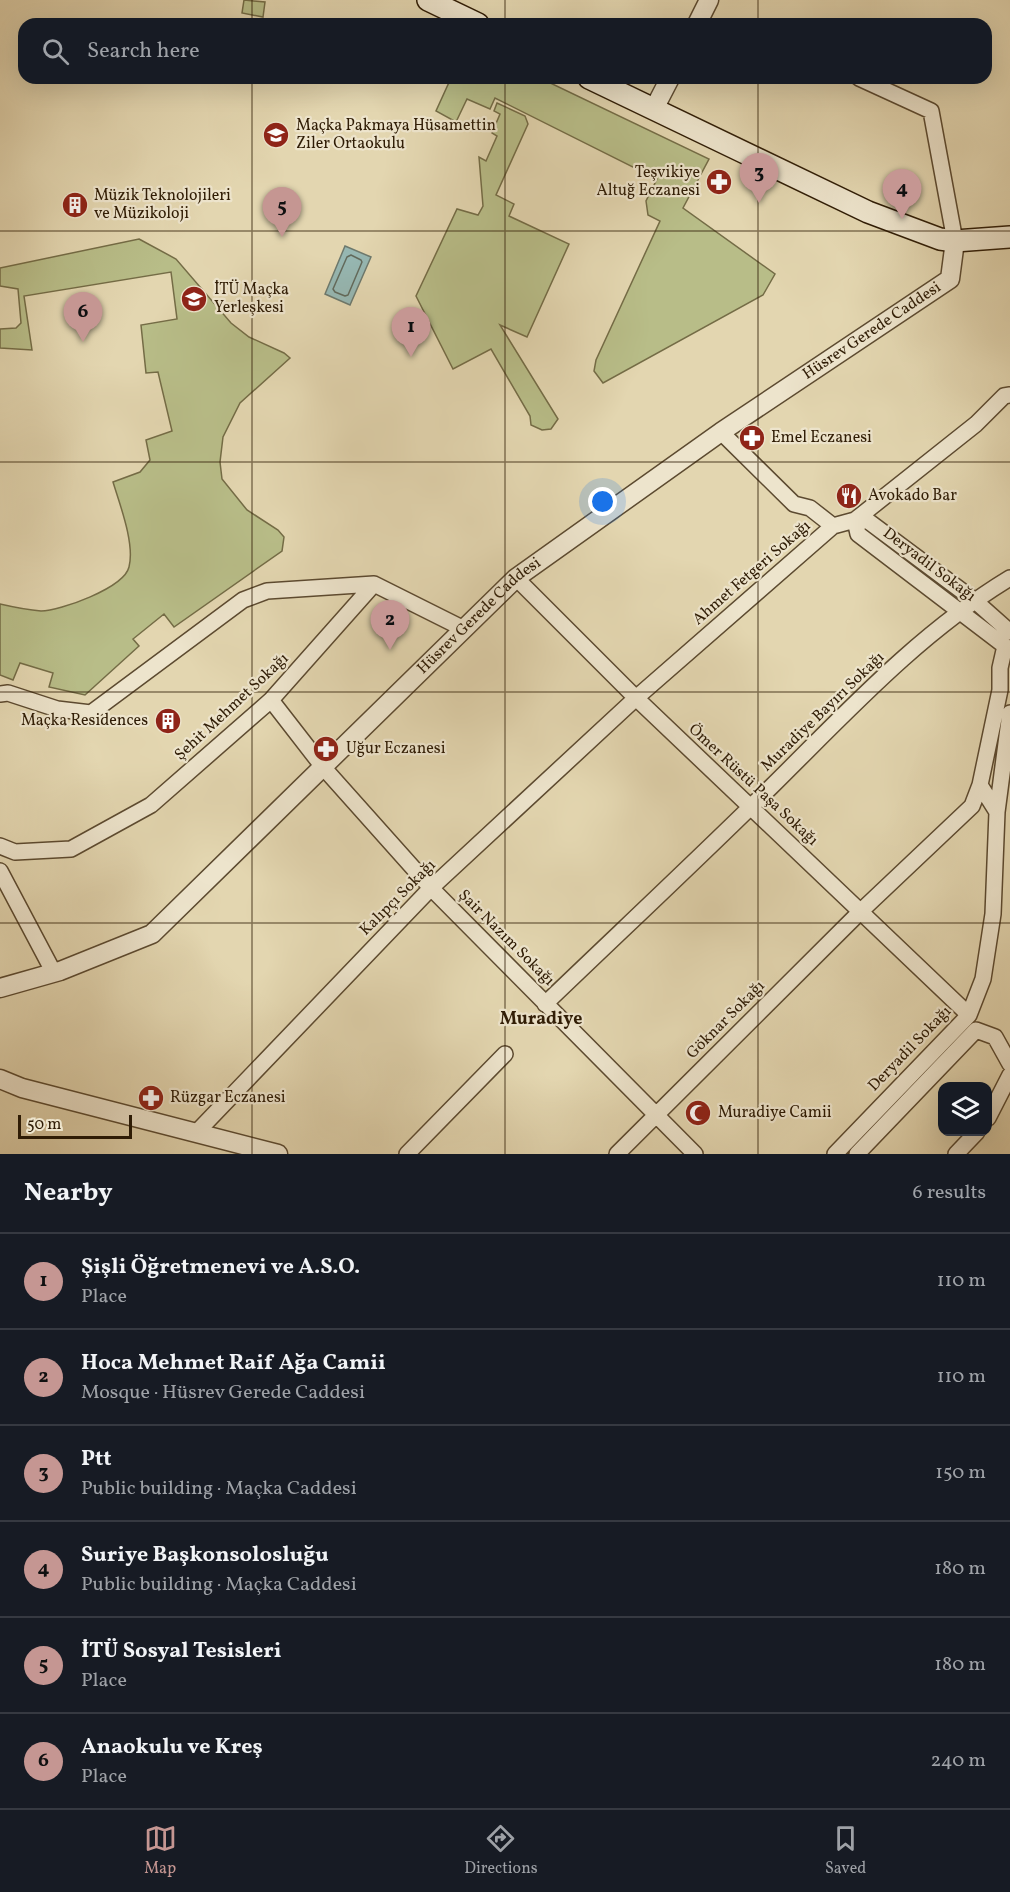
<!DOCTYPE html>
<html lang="en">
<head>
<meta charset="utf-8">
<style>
  :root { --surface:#171b24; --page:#20242c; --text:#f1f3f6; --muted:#9ea1a6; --line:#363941; --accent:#c59692 }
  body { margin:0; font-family:Vollkorn,serif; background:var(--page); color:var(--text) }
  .controls { position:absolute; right:18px; bottom:18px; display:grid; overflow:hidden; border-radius:12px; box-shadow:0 6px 24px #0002 }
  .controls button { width:54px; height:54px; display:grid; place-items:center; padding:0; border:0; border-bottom:2px solid var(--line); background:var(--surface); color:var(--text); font:30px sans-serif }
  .scale { position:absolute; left:18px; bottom:15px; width:114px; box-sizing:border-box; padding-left:6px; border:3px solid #2f1c05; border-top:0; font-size:16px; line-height:21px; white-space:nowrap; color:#2f1c05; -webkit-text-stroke:4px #ede4cc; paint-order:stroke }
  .you { position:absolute; left:603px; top:502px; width:21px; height:21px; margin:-15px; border:4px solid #fff; border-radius:50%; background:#1a73e8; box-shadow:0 0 0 9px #1a73e833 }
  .badge { display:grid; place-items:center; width:39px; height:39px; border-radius:50%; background:var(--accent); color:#111; font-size:20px; font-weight:700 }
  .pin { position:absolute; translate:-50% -50px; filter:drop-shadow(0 2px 3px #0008) }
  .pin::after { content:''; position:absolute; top:32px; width:21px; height:18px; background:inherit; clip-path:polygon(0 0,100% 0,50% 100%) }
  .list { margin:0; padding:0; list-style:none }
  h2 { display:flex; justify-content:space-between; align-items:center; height:78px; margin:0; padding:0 24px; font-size:26px }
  h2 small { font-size:20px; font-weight:400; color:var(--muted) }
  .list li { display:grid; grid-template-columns:39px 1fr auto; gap:18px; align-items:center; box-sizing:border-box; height:96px; padding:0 24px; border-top:2px solid var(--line) }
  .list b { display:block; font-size:22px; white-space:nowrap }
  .list p { margin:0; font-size:20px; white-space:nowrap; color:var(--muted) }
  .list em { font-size:20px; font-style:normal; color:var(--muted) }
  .icon { flex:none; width:33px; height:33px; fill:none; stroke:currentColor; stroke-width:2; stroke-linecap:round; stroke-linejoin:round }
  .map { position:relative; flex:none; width:1010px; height:1154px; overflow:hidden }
  .search { position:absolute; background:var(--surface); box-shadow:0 6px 24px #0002; left:18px; right:18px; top:18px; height:66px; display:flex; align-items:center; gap:15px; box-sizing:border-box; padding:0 21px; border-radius:18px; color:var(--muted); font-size:22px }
  .sheet { height:654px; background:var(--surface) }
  nav { display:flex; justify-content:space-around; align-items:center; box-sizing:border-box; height:84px; border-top:2px solid var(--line); background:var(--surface); font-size:16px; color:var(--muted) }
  nav a { display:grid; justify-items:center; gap:3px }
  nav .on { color:var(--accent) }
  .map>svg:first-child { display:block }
  .green { fill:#b8bd88; stroke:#746c46; stroke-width:1.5 }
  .water { fill:#96b7b2; stroke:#6d796d; stroke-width:1.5 }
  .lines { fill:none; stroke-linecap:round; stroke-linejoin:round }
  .shore { stroke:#626a5c; stroke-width:1.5 }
  .minor-casing { stroke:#5c4a30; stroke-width:18 }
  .tertiary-casing { stroke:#5c4a30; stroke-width:21 }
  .secondary-casing { stroke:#2f1c05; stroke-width:24 }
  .minor { stroke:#ede4cc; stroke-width:15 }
  .tertiary { stroke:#ede4cc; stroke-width:18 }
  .secondary { stroke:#ede4cc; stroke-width:21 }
  .grid { fill:none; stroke:#2f1c05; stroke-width:1.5; stroke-opacity:0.55 }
  .labels { text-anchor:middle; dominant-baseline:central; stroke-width:4.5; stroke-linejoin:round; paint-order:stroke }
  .poi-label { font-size:16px; fill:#2f1c05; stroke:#ede4cc; text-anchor:start }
  .street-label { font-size:16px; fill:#2f1c05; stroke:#ede4cc }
  .neighbourhood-label { font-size:18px; font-weight:bold; fill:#2f1c05; stroke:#ede4cc }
</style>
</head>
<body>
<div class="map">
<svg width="1010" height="1154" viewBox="0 0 1010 1154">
  <rect width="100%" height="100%" fill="#e3d6b0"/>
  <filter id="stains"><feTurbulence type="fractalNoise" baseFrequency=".00333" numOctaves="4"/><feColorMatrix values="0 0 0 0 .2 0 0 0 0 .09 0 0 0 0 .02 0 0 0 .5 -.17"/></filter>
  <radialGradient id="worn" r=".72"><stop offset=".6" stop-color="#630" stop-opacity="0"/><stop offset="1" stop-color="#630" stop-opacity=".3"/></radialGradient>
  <path class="green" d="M244,0l21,2 -2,15 -21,-4z
    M451,78h89l169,81 -26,49 92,66 -12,21 -160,88 -9,-12 2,-11 64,-139 -12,-6 -2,-14 11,-22 -162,-81 -5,11 -23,-10 -11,23 -20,-11z
    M497,103l28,13 3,8 -32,71 18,9 -5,12 60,28 -42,93 -27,-12 58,94 -7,10 -9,1 -11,-5 -1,-9 -39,-67 -38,20 -37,-73 41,-87 21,6 5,-9 -4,-49 7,4 11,-25 -5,-3 8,-19 -6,-3z
    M139,239l37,20 55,64 18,14 35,16 6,5 -50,45 -17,34 -3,25 2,17 25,31 31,20 6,7 -2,14 -108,76 -10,-13 -31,25 6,7 -54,49 -36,-8 4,-14 -33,-10 -7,17 -13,-5v-71c13,3 28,6 41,7 19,0 83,-23 88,-44 6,-23 -9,-62 -16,-85l27,-10 10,-12 -4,-20 26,-9 -14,-59 -12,1 -5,-48 36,-6 -6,-47 -147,24 8,54 -32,-2v-19l16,-1 5,-5 -3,-34 -18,-3v-18z"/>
  <path class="water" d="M345,246l26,11 -21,48 -25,-11z"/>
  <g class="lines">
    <path class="shore" d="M351,255l10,5 1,2 -14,33 -3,1 -10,-4 -2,-3 14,-32z"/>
    <g class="minor-casing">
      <path id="minor" d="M859,78l72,33 24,130
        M721,432l73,72 16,4 23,18
        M516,578l120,120 333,317
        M0,694l8,-1 49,16 34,4 152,-113 24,-9 107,-7 90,45
        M271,700l52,67 108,121 264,266
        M997,812l-17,-27 20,-95v-22l5,-22 -147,-112 -3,-14 13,1 106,79 36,32
        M0,846l15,6 56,-3 80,-44 120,-105 103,-116
        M0,871l54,102
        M545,1004c75,-72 152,-144 226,-217 75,-74 148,-154 239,-209
        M988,1118l22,-43
        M196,1133l235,-245 205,-190 197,-172 22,-6 121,-96 28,-28 6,-1
        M407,1154l98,-100
        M617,1154l244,-243 111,-105 8,-21
        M835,1154l134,-139 14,-36 10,-65 4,-102 13,-99
        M857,1154l119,-124 19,7 15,27
        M956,1154l21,-22"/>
    </g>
    <g class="tertiary-casing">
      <g id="tertiary">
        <path d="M697,24l12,-24"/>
        <path d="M654,109l16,-31"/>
        <path id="s1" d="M0,988l60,-17 92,-37 364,-356 205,-146 229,-153 5,-38"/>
        <path d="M0,1079l22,9 256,66"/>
      </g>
    </g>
    <g class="secondary-casing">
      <path id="secondary" d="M428,0l50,24
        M589,78l279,134 72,27 15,2 55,-4"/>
    </g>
    <use href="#minor" class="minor"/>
    <use href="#tertiary" class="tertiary"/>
    <use href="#secondary" class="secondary"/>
  </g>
  <path class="grid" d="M252,0v24M505,0v24M758,0v24M252,78v1076M505,78v1076M758,78v1076M0,231h1010M0,462h1010M0,692h1010M0,923h1010"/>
  <defs>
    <g id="school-disc" transform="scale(1.35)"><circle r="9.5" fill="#8f2418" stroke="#ede4cc"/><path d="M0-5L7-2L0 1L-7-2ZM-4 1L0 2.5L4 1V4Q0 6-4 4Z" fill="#fff"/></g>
    <g id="pharmacy-disc" transform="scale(1.35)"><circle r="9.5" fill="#8f2418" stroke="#ede4cc"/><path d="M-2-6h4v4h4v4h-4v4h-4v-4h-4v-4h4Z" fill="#fff"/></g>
    <g id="building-disc" transform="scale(1.35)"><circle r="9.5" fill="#8f2418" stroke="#ede4cc"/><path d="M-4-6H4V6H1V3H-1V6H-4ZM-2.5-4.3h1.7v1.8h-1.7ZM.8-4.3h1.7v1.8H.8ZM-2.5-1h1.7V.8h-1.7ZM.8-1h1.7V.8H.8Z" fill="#fff"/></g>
    <g id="university-disc" transform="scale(1.35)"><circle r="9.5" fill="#8f2418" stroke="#ede4cc"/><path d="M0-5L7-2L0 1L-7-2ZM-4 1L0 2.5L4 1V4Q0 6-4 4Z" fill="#fff"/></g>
    <g id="restaurant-disc" transform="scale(1.35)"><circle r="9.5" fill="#8f2418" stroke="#ede4cc"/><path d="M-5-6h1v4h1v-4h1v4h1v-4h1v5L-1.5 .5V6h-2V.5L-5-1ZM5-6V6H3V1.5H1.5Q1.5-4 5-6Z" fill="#fff"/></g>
    <g id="mosque-disc" transform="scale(1.35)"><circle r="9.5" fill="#8f2418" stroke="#ede4cc"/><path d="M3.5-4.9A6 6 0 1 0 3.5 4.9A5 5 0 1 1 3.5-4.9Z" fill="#fff"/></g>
  </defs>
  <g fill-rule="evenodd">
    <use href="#school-disc" x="276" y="135"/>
    <use href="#pharmacy-disc" x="719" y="182"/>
    <use href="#building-disc" x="75" y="205"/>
    <use href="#university-disc" x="194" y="299"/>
    <use href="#pharmacy-disc" x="752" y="438"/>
    <use href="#restaurant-disc" x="849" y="496"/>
    <use href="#building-disc" x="168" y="721"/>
    <use href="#pharmacy-disc" x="326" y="749"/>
    <use href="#pharmacy-disc" x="151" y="1098"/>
    <use href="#mosque-disc" x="698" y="1113"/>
  </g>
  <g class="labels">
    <g class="poi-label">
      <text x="296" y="126">Maçka Pakmaya Hüsamettin<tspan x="296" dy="18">Ziler Ortaokulu</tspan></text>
      <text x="700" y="173" text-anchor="end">Teşvikiye<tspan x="700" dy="18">Altuğ Eczanesi</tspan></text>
      <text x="94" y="196">Müzik Teknolojileri<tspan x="94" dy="18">ve Müzikoloji</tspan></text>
      <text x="214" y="290">İTÜ Maçka<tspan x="214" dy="18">Yerleşkesi</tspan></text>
      <text x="771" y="438">Emel Eczanesi</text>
      <text x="868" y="496">Avokado Bar</text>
      <text x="148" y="721" text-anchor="end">Maçka Residences</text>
      <text x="346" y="749">Uğur Eczanesi</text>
      <text x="170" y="1098">Rüzgar Eczanesi</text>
      <text x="718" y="1113">Muradiye Camii</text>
    </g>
    <g class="street-label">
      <text stroke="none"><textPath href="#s1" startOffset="1104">Hüsrev Gerede Caddesi</textPath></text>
      <text transform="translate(929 565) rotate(37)">Deryadil Sokağı</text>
      <text transform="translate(752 573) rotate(-41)">Ahmet Fetgeri Sokağı</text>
      <text stroke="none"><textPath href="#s1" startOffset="618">Hüsrev Gerede Caddesi</textPath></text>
      <text transform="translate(232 707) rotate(-43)">Şehit Mehmet Sokağı</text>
      <text transform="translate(823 712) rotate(-44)">Muradiye Bayırı Sokağı</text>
      <text transform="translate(753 785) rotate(43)">Ömer Rüstü Paşa Sokağı</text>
      <text transform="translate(398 898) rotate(-45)">Kalıpçı Sokağı</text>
      <text transform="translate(506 938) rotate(45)">Şair Nazım Sokağı</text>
      <text transform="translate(726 1020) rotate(-45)">Göknar Sokağı</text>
      <text transform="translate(910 1049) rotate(-46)">Deryadil Sokağı</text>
    </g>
    <g class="neighbourhood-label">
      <text x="541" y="1019">Muradiye</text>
    </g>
  </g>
  <rect width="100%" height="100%" filter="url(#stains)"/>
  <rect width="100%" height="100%" fill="url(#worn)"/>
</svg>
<div class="controls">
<button><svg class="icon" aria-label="layers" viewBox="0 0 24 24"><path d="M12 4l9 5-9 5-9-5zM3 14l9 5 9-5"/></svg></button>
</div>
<div class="scale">50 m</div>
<div class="you"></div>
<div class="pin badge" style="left:411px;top:357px">1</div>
<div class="pin badge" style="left:390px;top:650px">2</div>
<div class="pin badge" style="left:759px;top:203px">3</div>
<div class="pin badge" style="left:902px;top:219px">4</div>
<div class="pin badge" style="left:282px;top:237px">5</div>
<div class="pin badge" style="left:83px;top:342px">6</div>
<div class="search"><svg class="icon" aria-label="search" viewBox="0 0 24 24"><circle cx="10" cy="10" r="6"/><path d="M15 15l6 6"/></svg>Search here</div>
</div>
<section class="sheet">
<h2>Nearby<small>6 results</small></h2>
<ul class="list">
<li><span class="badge">1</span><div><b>Şişli Öğretmenevi ve A.S.O.</b><p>Place</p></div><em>110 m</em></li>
<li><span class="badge">2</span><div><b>Hoca Mehmet Raif Ağa Camii</b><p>Mosque · Hüsrev Gerede Caddesi</p></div><em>110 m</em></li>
<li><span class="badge">3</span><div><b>Ptt</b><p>Public building · Maçka Caddesi</p></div><em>150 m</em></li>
<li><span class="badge">4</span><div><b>Suriye Başkonsolosluğu</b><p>Public building · Maçka Caddesi</p></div><em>180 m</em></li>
<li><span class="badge">5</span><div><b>İTÜ Sosyal Tesisleri</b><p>Place</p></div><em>180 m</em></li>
<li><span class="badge">6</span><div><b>Anaokulu ve Kreş</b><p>Place</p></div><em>240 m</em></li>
</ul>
</section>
<nav>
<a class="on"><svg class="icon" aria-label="map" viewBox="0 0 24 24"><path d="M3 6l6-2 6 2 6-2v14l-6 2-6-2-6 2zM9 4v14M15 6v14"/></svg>Map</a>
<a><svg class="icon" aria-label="directions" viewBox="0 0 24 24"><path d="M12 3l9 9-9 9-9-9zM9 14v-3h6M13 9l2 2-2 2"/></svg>Directions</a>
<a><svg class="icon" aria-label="saved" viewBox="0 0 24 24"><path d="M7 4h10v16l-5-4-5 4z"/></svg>Saved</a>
</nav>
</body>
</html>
